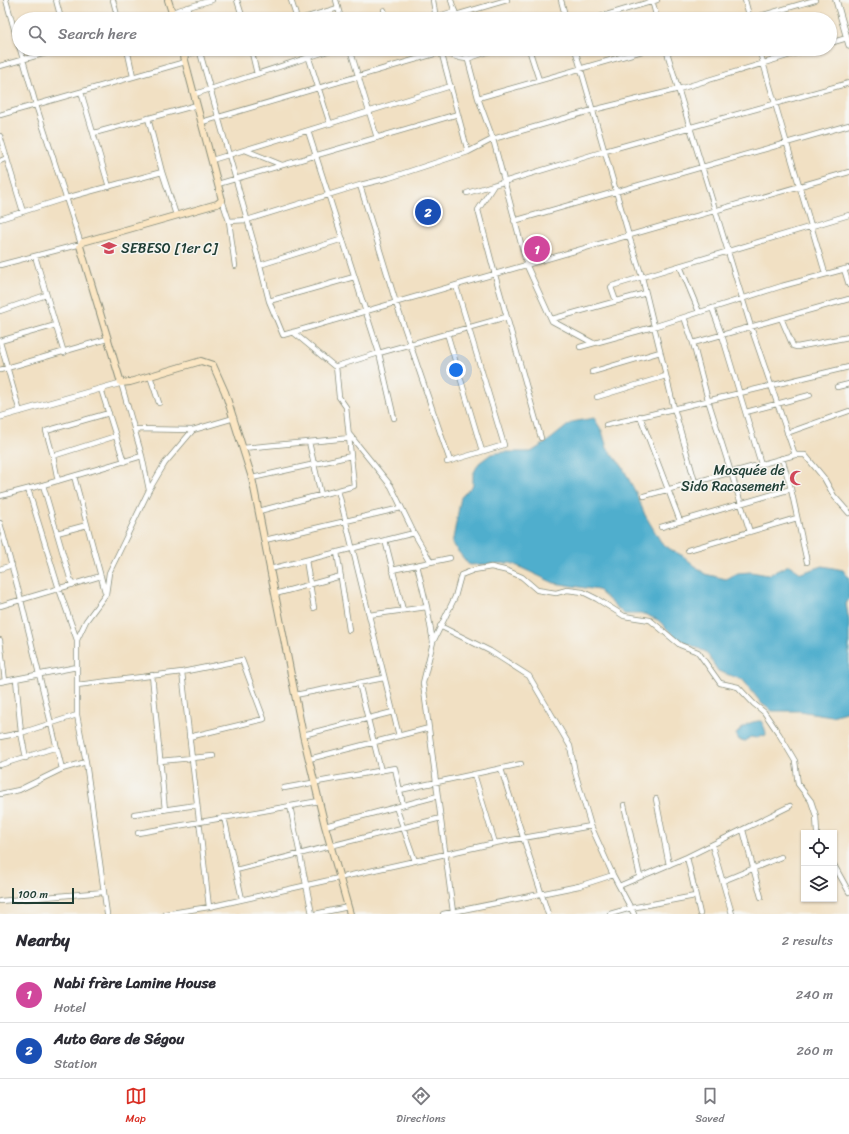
<!DOCTYPE html>
<html lang="en">
<head>
<meta charset="utf-8">
<style>
  :root { --surface:#fff; --page:#f2f2f3; --text:#2b2b33; --muted:#7c7c81; --line:#e1e1e2; --accent:#d93025 }
  body { margin:0; font-family:Sriracha,sans-serif; background:var(--page); color:var(--text) }
  .controls { position:absolute; right:12px; bottom:12px; display:grid; overflow:hidden; border-radius:0px; box-shadow:0 1px 3px #0004 }
  .controls button { width:36px; height:36px; display:grid; place-items:center; padding:0; border:0; border-bottom:1px solid var(--line); background:var(--surface); color:var(--text); font:20px sans-serif }
  .scale { position:absolute; left:12px; bottom:10px; width:62px; box-sizing:border-box; padding-left:4px; border:2px solid #1f3d34; border-top:0; font-size:11px; line-height:14px; white-space:nowrap; color:#1f3d34; -webkit-text-stroke:3px #f6f6f2; paint-order:stroke }
  .you { position:absolute; left:456px; top:370px; width:14px; height:14px; margin:-10px; border:3px solid #fff; border-radius:50%; background:#1a73e8; box-shadow:0 0 0 6px #1a73e833 }
  .badge { display:grid; place-items:center; width:26px; height:26px; border-radius:50%; background:var(--accent); color:#fff; font-size:13px; font-weight:700 }
  .pin { position:absolute; translate:-50% -50%; border:2px solid #fff; box-shadow:0 1px 4px #0006 }
  .list { margin:0; padding:0; list-style:none }
  h2 { display:flex; justify-content:space-between; align-items:center; height:52px; margin:0; padding:0 16px; font-size:17px }
  h2 small { font-size:13px; font-weight:400; color:var(--muted) }
  .list li { display:grid; grid-template-columns:26px 1fr auto; gap:12px; align-items:center; box-sizing:border-box; height:56px; padding:0 16px; border-top:1px solid var(--line) }
  .list b { display:block; font-size:15px; white-space:nowrap }
  .list p { margin:0; font-size:13px; white-space:nowrap; color:var(--muted) }
  .list em { font-size:13px; font-style:normal; color:var(--muted) }
  .icon { flex:none; width:22px; height:22px; fill:none; stroke:currentColor; stroke-width:2; stroke-linecap:round; stroke-linejoin:round }
  .map { position:relative; flex:none; width:849px; height:914px; overflow:hidden }
  .search { position:absolute; background:var(--surface); box-shadow:0 1px 3px #0004; left:12px; right:12px; top:12px; height:44px; display:flex; align-items:center; gap:10px; box-sizing:border-box; padding:0 14px; border-radius:22px; color:var(--muted); font-size:15px }
  .sheet { height:164px; background:var(--surface) }
  nav { display:flex; justify-content:space-around; align-items:center; box-sizing:border-box; height:56px; border-top:1px solid var(--line); background:var(--surface); font-size:11px; color:var(--muted) }
  nav a { display:grid; justify-items:center; gap:2px }
  nav .on { color:var(--accent) }
  .map>svg:first-child { display:block }
  .water { fill:#4faecd; stroke:#377680 }
  .lines { fill:none; stroke-linecap:round; stroke-linejoin:round }
  .minor-casing { stroke:#888e7c; stroke-width:6 }
  .tertiary-casing { stroke:#888e7c; stroke-width:7 }
  .secondary-casing { stroke:#888e7c; stroke-width:8 }
  .minor { stroke:#fff; stroke-width:4.5 }
  .tertiary { stroke:#fff; stroke-width:5.5 }
  .secondary { stroke:#fbe6c3; stroke-width:6 }
  .labels { text-anchor:middle; dominant-baseline:central; stroke-width:3; stroke-linejoin:round; paint-order:stroke }
  .poi-label { font-size:14px; fill:#1f3d34; stroke:#f6f6f2; text-anchor:start }
</style>
</head>
<body>
<div class="map">
<svg width="849" height="914" viewBox="0 0 849 914">
  <rect width="100%" height="100%" fill="#f6f6f2"/>
  <filter id="ink" filterUnits="userSpaceOnUse"><feTurbulence type="fractalNoise" baseFrequency=".025" numOctaves="2"/><feDisplacementMap in="SourceGraphic" scale="8" xChannelSelector="R" yChannelSelector="G"/><feConvolveMatrix kernelMatrix="1 2 1 2 8 2 1 2 1" color-interpolation-filters="sRGB"/></filter>
  <filter id="wash" filterUnits="userSpaceOnUse"><feTurbulence type="fractalNoise" baseFrequency=".012" numOctaves="4" result="noise"/><feDisplacementMap in="SourceGraphic" scale="16" xChannelSelector="R" yChannelSelector="G"/><feGaussianBlur stdDeviation="0.9" result="paint"/><feColorMatrix in="noise" values="0 0 0 0 0 0 0 0 0 0 0 0 0 0 0 0 0 1.4 0 .05"/><feComposite in="paint" operator="in"/></filter>
  <g filter="url(#wash)">
    <rect width="100%" height="100%" fill="#f1e0c3"/>
    <path class="water" d="M594,418l8,13 5,17 15,18 14,27 9,22 16,27 9,7 13,7 22,18 21,5 12,-6 13,-1 17,3 21,-10 12,8 22,-7 20,4 6,9v20l-3,5 3,17v90l-17,5 -33,-5h-27l-10,-7 -19,-24 -25,-9 -12,-19 -30,-14 -18,-18 -14,-6h-20l-26,-24 -44,-7 -43,-20 -42,2 -17,-21 9,-47 12,-12v-11l6,-11 12,-9 14,-2h26l16,-10 25,-20z
      M758,721h3c3,5 5,9 5,15l-5,-1 -4,3 -7,-1 -4,4 -7,-1 -3,-6c8,-8 10,-11 22,-13z"/>
  </g>
  <g filter="url(#ink)">
    <g class="lines">
      <g class="minor-casing">
        <path id="minor" d="M6,0l13,47
          M56,0l5,19
          M113,0l5,19
          M237,0l6,19
          M291,0l6,19
          M336,0l5,19
          M433,0l3,19
          M451,0l6,19
          M561,0l5,19
          M652,0l5,19
          M745,0l5,19
          M187,7l4,12
          M384,10l3,9
          M172,12l40,-12
          M456,15l51,-15
          M301,19l37,-11
          M429,19l26,-8
          M593,19l64,-19
          M750,19l65,-19
          M830,43l17,-5
          M127,49l6,27
          M199,49l61,216 9,36 14,34 566,-163
          M251,49l6,25
          M306,49l24,75
          M350,49l27,89
          M465,49l13,49 15,41 34,127 25,55 41,22
          M529,49l10,31
          M575,49l54,187 13,41 32,131 21,74
          M666,49l85,278 44,128h10l19,23 10,18 15,17
          M759,49l66,224
          M441,51l27,101
          M184,56l21,-7
          M0,66l60,-17
          M81,92l28,95
          M195,94l139,-45
          M478,98l171,-49
          M0,115l185,-53
          M148,118l14,54 14,43
          M202,122l239,-70 19,6 7,1 29,-10
          M308,131l71,222 15,65
          M94,133l103,-28
          M0,136l23,76
          M245,150l37,15
          M212,160l239,-74
          M0,161l7,-3
          M218,184l240,-70
          M360,185l36,118 54,158
          M494,185l-16,25 17,65 46,163
          M467,193l138,-42 244,-68
          M222,200l7,21 6,45
          M0,219l66,-21 96,-26
          M229,221l18,-1 113,-35 29,-7 79,-26 25,-13 100,-29 86,-21 131,-40
          M514,221l335,-96
          M35,256l29,97
          M0,265l81,-21 -45,-139 -16,-56
          M260,265l83,-26
          M680,266l19,46
          M844,269l5,16
          M269,301l85,-24
          M616,301l-5,-14 1,-1 237,-71
          M712,308l10,27 39,129
          M0,311l46,-16
          M684,317l9,26 15,57 42,132
          M781,318l12,28 4,1 52,-10
          M552,319l94,-26
          M293,332l41,34h3l42,-13 127,-36
          M447,333l35,118
          M0,341l56,-16
          M0,342l20,70
          M693,343l156,-44
          M580,347l73,-20 129,-41 67,-18
          M0,370l107,-31
          M592,372l68,-20
          M150,376l9,27
          M121,383l21,73 7,34
          M837,387l12,-3
          M101,389l23,73
          M597,397l69,-21
          M746,412l64,-17
          M640,416l40,105
          M606,425l243,-58
          M134,429l59,1 41,-12
          M787,433l62,-22
          M349,434l42,52 23,47 17,29
          M309,442l12,53
          M243,448l107,-10
          M53,456l63,-20
          M782,458l9,31 16,73
          M447,462l57,-17 -48,-159
          M74,476l31,116
          M252,478l99,-22
          M58,481l-5,-25 -7,-25 63,-18
          M43,485l29,100
          M28,489l31,100 18,51v75l9,47 21,152
          M338,490l61,246
          M0,496l43,-11 99,-29
          M644,496l151,-41
          M259,511l95,-25 -8,-79 -7,-10 -3,-31
          M0,523l21,77 41,169
          M661,527l130,-38
          M57,533l30,-8
          M265,540l136,-32
          M385,540l18,70
          M688,550l109,-32
          M337,552l12,78
          M306,560l8,48
          M417,565l10,42 6,35 -10,41 30,229
          M0,569l12,-4
          M270,569l144,-36
          M392,570l58,-12
          M275,594l66,-18
          M0,606l101,-30
          M369,615l58,-8
          M440,626l50,25 39,25 41,70 5,26 16,54 22,49 21,39
          M0,640l5,41
          M77,640l9,-19 20,-27 3,-21 40,-83 16,-27 28,-33
          M433,642l22,-45 6,-22 13,-5 17,-3 17,4 14,6 15,13 19,3 11,-3 16,2 14,7 27,17 26,4 30,25 18,7 22,31 18,4 16,17 10,8 15,22 16,27 3,23 13,17 5,15 1,17
          M182,672l27,235
          M152,675l13,135
          M16,679l5,54 5,25
          M0,682l77,-15
          M359,683l22,88
          M77,685l105,-13 60,-12 22,59 -75,18
          M295,695l89,-17
          M303,735l90,-23
          M0,737l21,-4 56,-18
          M309,759l120,-31
          M160,761l53,-5
          M0,765l57,-18
          M501,769l47,145
          M474,774l21,69
          M284,788l111,-20 8,37
          M400,790l121,-26
          M0,794l19,-4 43,-21 24,-7
          M656,799l13,66
          M624,805l16,72
          M290,806l22,108
          M396,807l19,54
          M134,814l63,-9
          M224,817l18,82
          M325,826l113,-30
          M743,830l18,67
          M138,833l181,-32
          M712,845l20,69
          M687,857l13,57
          M834,865l15,27
          M236,870l205,-52
          M723,881l58,-24
          M619,886l68,-29 103,-51
          M0,901l104,-9
          M165,914l44,-7 286,-64 96,-17
          M315,914l33,-7
          M443,914l136,-28 34,-11
          M610,914l21,-6 64,-12"/>
      </g>
      <g class="tertiary-casing">
        <path id="tertiary" d="M836,0l13,45
          M0,417l121,-34"/>
      </g>
      <g class="secondary-casing">
        <path id="secondary" d="M168,0l6,19
          M182,49l40,151 -5,4 -134,38 -2,2 -1,2 41,137 9,-1 71,-21 12,4 12,27 27,86 51,257 22,91 25,88"/>
      </g>
      <use href="#minor" class="minor"/>
      <use href="#tertiary" class="tertiary"/>
      <use href="#secondary" class="secondary"/>
    </g>
  </g>
  <defs>
    <g id="school-bare" transform="scale(1.2)"><path d="M0-5L7-2L0 1L-7-2ZM-4 1L0 2.5L4 1V4Q0 6-4 4Z" fill="#d1495b" stroke="#f6f6f2" stroke-width="2.5" paint-order="stroke"/></g>
    <g id="mosque-bare" transform="scale(1.2)"><path d="M3.5-4.9A6 6 0 1 0 3.5 4.9A5 5 0 1 1 3.5-4.9Z" fill="#d1495b" stroke="#f6f6f2" stroke-width="2.5" paint-order="stroke"/></g>
  </defs>
  <g fill-rule="evenodd">
    <use href="#school-bare" x="109" y="248"/>
    <use href="#mosque-bare" x="797" y="478"/>
  </g>
  <g class="labels">
    <g class="poi-label">
      <text x="121" y="248">SEBESO [1er C]</text>
      <text x="785" y="470" text-anchor="end">Mosquée de<tspan x="785" dy="16">Sido Racasement</tspan></text>
    </g>
  </g>
</svg>
<div class="controls">
<button><svg class="icon" aria-label="locate" viewBox="0 0 24 24"><circle cx="12" cy="12" r="6"/><path d="M12 2v4M12 18v4M2 12h4M18 12h4"/></svg></button>
<button><svg class="icon" aria-label="layers" viewBox="0 0 24 24"><path d="M12 4l9 5-9 5-9-5zM3 14l9 5 9-5"/></svg></button>
</div>
<div class="scale">100 m</div>
<div class="you"></div>
<div class="pin badge" style="left:537px;top:249px;background:#d1479c">1</div>
<div class="pin badge" style="left:428px;top:212px;background:#1a4fb4">2</div>
<div class="search"><svg class="icon" aria-label="search" viewBox="0 0 24 24"><circle cx="10" cy="10" r="6"/><path d="M15 15l6 6"/></svg>Search here</div>
</div>
<section class="sheet">
<h2>Nearby<small>2 results</small></h2>
<ul class="list">
<li><span class="badge" style="background:#d1479c">1</span><div><b>Nabi frère Lamine House</b><p>Hotel</p></div><em>240 m</em></li>
<li><span class="badge" style="background:#1a4fb4">2</span><div><b>Auto Gare de Ségou</b><p>Station</p></div><em>260 m</em></li>
</ul>
</section>
<nav>
<a class="on"><svg class="icon" aria-label="map" viewBox="0 0 24 24"><path d="M3 6l6-2 6 2 6-2v14l-6 2-6-2-6 2zM9 4v14M15 6v14"/></svg>Map</a>
<a><svg class="icon" aria-label="directions" viewBox="0 0 24 24"><path d="M12 3l9 9-9 9-9-9zM9 14v-3h6M13 9l2 2-2 2"/></svg>Directions</a>
<a><svg class="icon" aria-label="saved" viewBox="0 0 24 24"><path d="M7 4h10v16l-5-4-5 4z"/></svg>Saved</a>
</nav>
</body>
</html>
